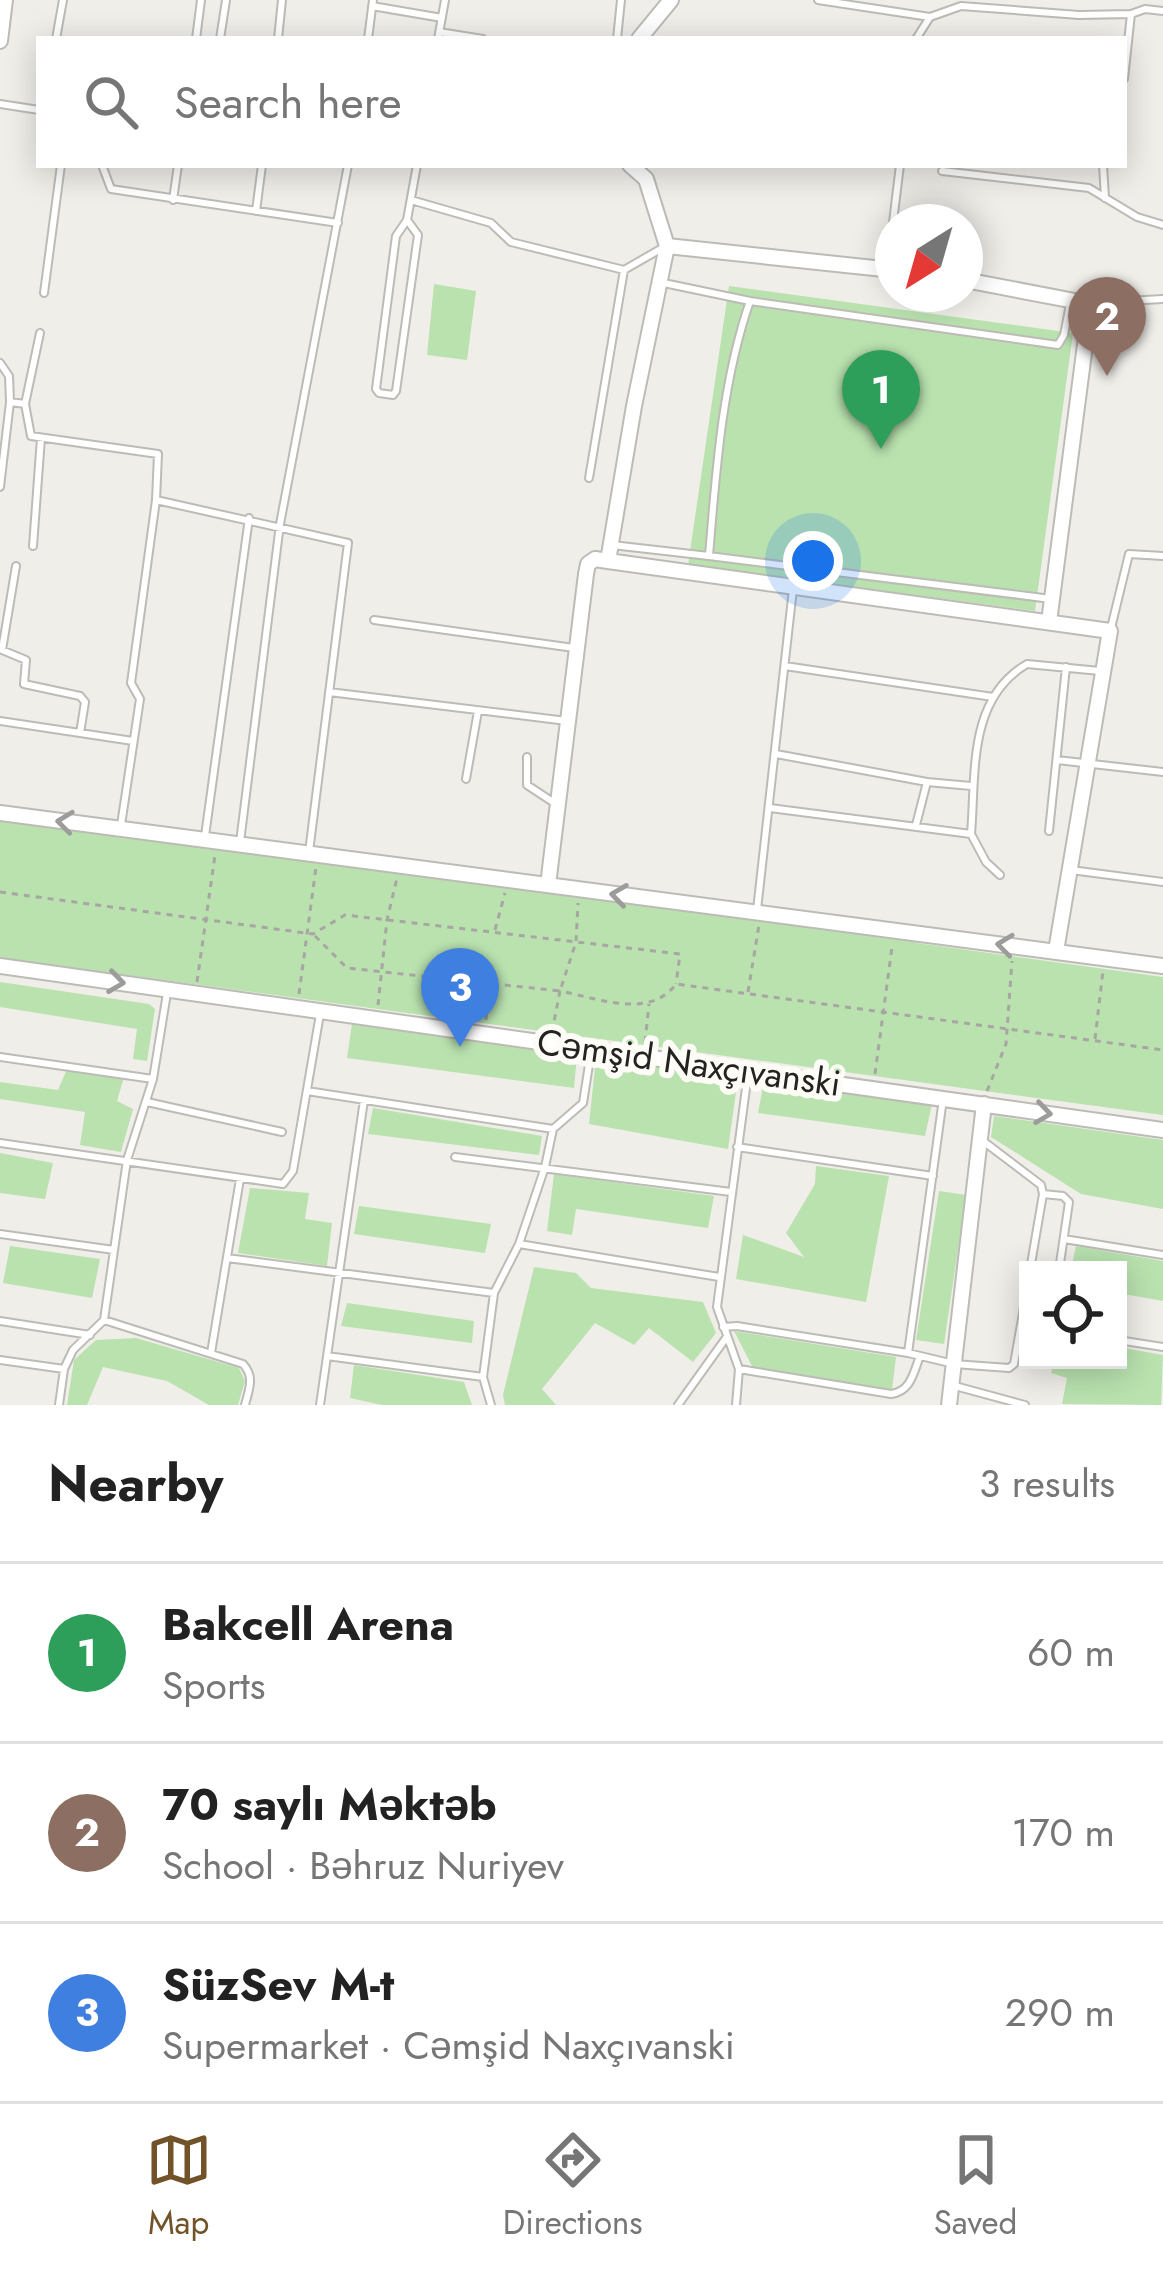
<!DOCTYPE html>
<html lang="en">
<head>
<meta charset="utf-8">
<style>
  :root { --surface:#fff; --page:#f6f6f6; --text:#222; --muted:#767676; --line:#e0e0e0; --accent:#725228 }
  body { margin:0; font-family:Jost,sans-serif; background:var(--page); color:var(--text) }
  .controls { position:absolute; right:36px; bottom:36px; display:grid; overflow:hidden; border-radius:0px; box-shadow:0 6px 30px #0003 }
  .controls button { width:108px; height:108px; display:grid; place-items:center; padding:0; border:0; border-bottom:3px solid var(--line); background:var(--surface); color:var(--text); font:60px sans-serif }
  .compass { position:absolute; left:875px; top:204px; width:108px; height:108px; border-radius:50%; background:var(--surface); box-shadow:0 6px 30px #0003; rotate:217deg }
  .you { position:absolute; left:813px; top:561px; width:42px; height:42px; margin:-30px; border:9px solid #fff; border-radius:50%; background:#1a73e8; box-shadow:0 0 0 18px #1a73e833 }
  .badge { display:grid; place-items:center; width:78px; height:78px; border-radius:50%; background:var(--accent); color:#fff; font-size:39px; font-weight:700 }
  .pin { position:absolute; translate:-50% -99px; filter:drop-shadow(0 3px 6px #0008) }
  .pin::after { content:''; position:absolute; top:63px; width:42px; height:36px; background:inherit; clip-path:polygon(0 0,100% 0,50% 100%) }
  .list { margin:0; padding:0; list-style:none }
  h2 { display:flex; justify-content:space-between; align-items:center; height:156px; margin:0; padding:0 48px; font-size:51px }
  h2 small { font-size:39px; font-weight:400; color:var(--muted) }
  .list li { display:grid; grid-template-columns:78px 1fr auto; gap:36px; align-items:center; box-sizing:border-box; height:180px; padding:0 48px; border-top:3px solid var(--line) }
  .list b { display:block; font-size:45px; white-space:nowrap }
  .list p { margin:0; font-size:39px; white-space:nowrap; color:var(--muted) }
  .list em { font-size:39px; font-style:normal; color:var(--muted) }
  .icon { flex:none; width:66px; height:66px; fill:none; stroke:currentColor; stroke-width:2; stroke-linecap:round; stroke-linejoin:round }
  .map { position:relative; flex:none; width:1163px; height:1405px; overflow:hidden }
  .search { position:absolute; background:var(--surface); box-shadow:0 6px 30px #0003; left:36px; right:36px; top:36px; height:132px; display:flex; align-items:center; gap:30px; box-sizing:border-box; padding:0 42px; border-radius:0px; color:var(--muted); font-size:45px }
  .sheet { height:696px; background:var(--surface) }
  nav { display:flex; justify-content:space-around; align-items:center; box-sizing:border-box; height:168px; border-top:3px solid var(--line); background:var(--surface); font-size:33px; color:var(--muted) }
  nav a { display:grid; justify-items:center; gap:6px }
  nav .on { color:var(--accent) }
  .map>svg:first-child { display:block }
  .green { fill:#b9e2af }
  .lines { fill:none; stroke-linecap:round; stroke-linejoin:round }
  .service-casing { stroke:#bdbbb5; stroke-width:10 }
  .minor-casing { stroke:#bdbbb5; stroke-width:18 }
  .path { stroke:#a8a6a2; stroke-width:3; stroke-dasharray:6 6; stroke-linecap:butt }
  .service { stroke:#fff; stroke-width:6 }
  .minor { stroke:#fff; stroke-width:14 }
  .oneway { stroke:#9c9c9b }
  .labels { text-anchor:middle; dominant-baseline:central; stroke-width:12; stroke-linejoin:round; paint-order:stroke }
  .street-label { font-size:36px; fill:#242321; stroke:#fefcf6 }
</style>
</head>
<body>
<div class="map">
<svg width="1163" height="1405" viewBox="0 0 1163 1405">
  <rect width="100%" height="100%" fill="#f0eee9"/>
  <path class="green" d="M434,284l42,7 -9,69 -40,-5z
    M729,286l344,47 -38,278 -347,-46z
    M0,821l581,77 313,33 23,12 246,34v138l-1163,-157z
    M0,982l149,22 6,5 -8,52 -14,-2 4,-30 -137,-22z
    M352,1024l225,31 -3,33 -227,-30z
    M596,1058l142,20 -10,71 -139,-25z
    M68,1067l56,10 -7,24 16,8 -12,43 -41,-7 5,-33 -85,-13v-17l58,8z
    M764,1081l168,23 -7,32 -167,-23z
    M373,1108l169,28 -3,19 -171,-21z
    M994,1116l169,24v69l-82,-15 -90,-57z
    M0,1153l53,10 -8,36 -45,-6z
    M816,1166l73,10 -23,126 -130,-23 7,-44 61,22 -18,-24 29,-49z
    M554,1174l160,22 -6,32 -132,-19 -4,26 -25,-4z
    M250,1188l59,5 -4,26 27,4 -5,43 -89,-13z
    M939,1191l27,4 -22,149 -28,-4z
    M359,1206l132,18 -6,29 -131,-19z
    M10,1246l90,13 -8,39 -89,-15z
    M1076,1246l87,15v40l-45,-8v-23h-47z
    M534,1267l42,6 15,15 112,14 13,31 -23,29 -44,-34 -15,17 -39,-22 -53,66 14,16h-51l-2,-10z
    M347,1303l127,18 -2,22 -131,-17z
    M734,1331l162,26 -4,33 -139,-22z
    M136,1338l103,30 6,13 -7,24h-29l-42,-24 -64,-14 -16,38h-20l7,-45 22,-20z
    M1118,1347l45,8 -2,50 -99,-1 5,-26 -16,-5 4,-13h63z
    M354,1365l110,17 8,23h-90l-32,-7z"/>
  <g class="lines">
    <g class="service-casing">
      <path id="service" d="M818,0l112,17
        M372,6l70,12
        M439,32l44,7
        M56,39l7,-39
        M196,39l5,-39
        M220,39l6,-39
        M278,39l4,-39
        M368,39l5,-39
        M438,39l7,-39
        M617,39l4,-39
        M916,39l14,-22 31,-11 118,9 52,-1
        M1124,79l7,-65 14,-5 18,2
        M0,104l39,6
        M102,165l9,24 227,34
        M1103,165l2,33
        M942,171l147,17 48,29 26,8
        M173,200l5,-35
        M411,200l80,23 20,19 113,28 40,-23
        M256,211l6,-46
        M407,220l11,15 -22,156 -3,4 -14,-2 -3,-4 20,-153 11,-16 10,-55
        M893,222l7,-57
        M887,267l6,-44
        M659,282l91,19
        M44,293l17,-128
        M1089,303l74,-4
        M0,363l9,13 1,26 15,2 6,32 127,18 -2,46 192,43 -39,309
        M25,404l15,-71
        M589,478l35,-208
        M0,487l10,-85
        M612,545l97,11
        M33,546l8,-108
        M16,566l-14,84 24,10 -2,24 56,12 5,6 -5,31
        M1051,599l-342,-43c7,-85 13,-174 41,-255l308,44 6,-10 6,-31
        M374,620l200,28
        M1111,628l18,-74 34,2
        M785,666l208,31
        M329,692l238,29
        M0,721l133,20
        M776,754l151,28 44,4
        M527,757v28l29,19
        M1057,760l106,12
        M466,779l12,-68
        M770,808l201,26c5,-59 -4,-135 56,-170l73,7
        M121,825l19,-126 -9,-16 25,-183
        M916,825l11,-43
        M1049,831l17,-164
        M971,834l15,28 14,13
        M205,836l44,-318
        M240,842l40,-318 68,-359
        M1071,870l92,12
        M757,910l36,-321
        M0,1057l153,22
        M307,1091l246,38
        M943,1099l-35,254 46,11 55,4 5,-4 14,-80
        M147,1102l135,30
        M983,1141l58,44 2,9 -13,76
        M0,1143l283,41 10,-13 27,-157
        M737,1147l196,29
        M455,1157l276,35
        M1043,1194l20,2 6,6 -10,68
        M0,1234l114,16
        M1064,1239l99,16
        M519,1244l200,33
        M227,1258l267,35
        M104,1320l139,44c12,13 6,25 2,41
        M0,1321l90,14
        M723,1327l14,-1 171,27
        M1118,1340l45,7
        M211,1353l29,-174
        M327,1356l156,21
        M0,1360l64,9
        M739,1369l152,25c20,-3 22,-20 29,-38
        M955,1386l70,19
        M59,1405l5,-36 9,-19 31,-30 23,-160 26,-81 14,-86
        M320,1405l44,-305
        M491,1405l-8,-28 11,-84 25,-49 26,-77 8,-38 30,-26 8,-51
        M678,1405l48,-67
        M736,1405l3,-36 -22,-62 31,-234"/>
    </g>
    <g class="minor-casing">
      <path id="minor" d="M639,39l32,-39
        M0,41l5,-41
        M667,246l226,24
        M965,280l120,23 4,11 -40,308
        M608,561l26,-155 33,-160 -21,-67 -16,-14
        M0,813l1163,153
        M548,885l38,-311 2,-10 7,-5 13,2 502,70 -54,320
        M0,966l1163,164
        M949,1405l35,-301"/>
    </g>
    <path class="path" d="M0,892l313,42 32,-19 335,39 -4,30
      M495,930l10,-37
      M315,936l32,32 213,23 16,-49 2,-39
      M197,982l18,-127
      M748,992l11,-67
      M299,994l17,-127
      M378,1005l9,-85 10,-42
      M486,1020l3,-33
      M552,1032l8,-41c37,7 89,29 116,-7l487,66
      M1095,1039l8,-68
      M645,1042l4,-38
      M875,1074l17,-127
      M987,1091l19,-47 6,-83"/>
    <use href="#service" class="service"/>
    <use href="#minor" class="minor"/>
  </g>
  <defs><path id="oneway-chevron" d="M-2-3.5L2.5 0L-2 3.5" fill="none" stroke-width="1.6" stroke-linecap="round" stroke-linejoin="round" transform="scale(3)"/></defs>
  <g class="oneway">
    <use href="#oneway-chevron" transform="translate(65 822) rotate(-173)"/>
    <use href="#oneway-chevron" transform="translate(619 895) rotate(-172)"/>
    <use href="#oneway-chevron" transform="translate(1005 945) rotate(-173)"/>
    <use href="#oneway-chevron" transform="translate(116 982) rotate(8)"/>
    <use href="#oneway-chevron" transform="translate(1043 1113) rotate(8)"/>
  </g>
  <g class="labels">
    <g class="street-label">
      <text transform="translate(689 1062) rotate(8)">Cəmşid Naxçıvanski</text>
    </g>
  </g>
</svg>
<div class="controls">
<button><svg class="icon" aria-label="locate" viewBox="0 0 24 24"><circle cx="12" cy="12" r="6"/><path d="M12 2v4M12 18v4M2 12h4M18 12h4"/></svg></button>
</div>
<svg class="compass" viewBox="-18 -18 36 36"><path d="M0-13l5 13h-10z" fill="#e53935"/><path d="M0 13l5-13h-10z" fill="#767676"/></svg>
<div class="you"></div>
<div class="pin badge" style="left:881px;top:449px;background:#2e9e5b">1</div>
<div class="pin badge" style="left:1107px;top:376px;background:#8d6e63">2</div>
<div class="pin badge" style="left:460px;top:1047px;background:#3f7fe0">3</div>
<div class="search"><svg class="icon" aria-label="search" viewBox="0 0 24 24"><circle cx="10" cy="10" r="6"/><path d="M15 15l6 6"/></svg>Search here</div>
</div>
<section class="sheet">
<h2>Nearby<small>3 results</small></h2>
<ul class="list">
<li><span class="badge" style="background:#2e9e5b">1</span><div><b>Bakcell Arena</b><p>Sports</p></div><em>60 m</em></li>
<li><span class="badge" style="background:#8d6e63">2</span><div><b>70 saylı Məktəb</b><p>School · Bəhruz Nuriyev</p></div><em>170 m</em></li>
<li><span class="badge" style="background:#3f7fe0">3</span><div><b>SüzSev M-t</b><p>Supermarket · Cəmşid Naxçıvanski</p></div><em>290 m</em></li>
</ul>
</section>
<nav>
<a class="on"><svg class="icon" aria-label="map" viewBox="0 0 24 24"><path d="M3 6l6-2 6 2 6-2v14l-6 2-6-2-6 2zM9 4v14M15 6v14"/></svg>Map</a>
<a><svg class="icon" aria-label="directions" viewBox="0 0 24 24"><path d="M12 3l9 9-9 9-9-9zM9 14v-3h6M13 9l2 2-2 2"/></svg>Directions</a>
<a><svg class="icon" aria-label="saved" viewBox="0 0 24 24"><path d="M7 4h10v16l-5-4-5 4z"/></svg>Saved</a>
</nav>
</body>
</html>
